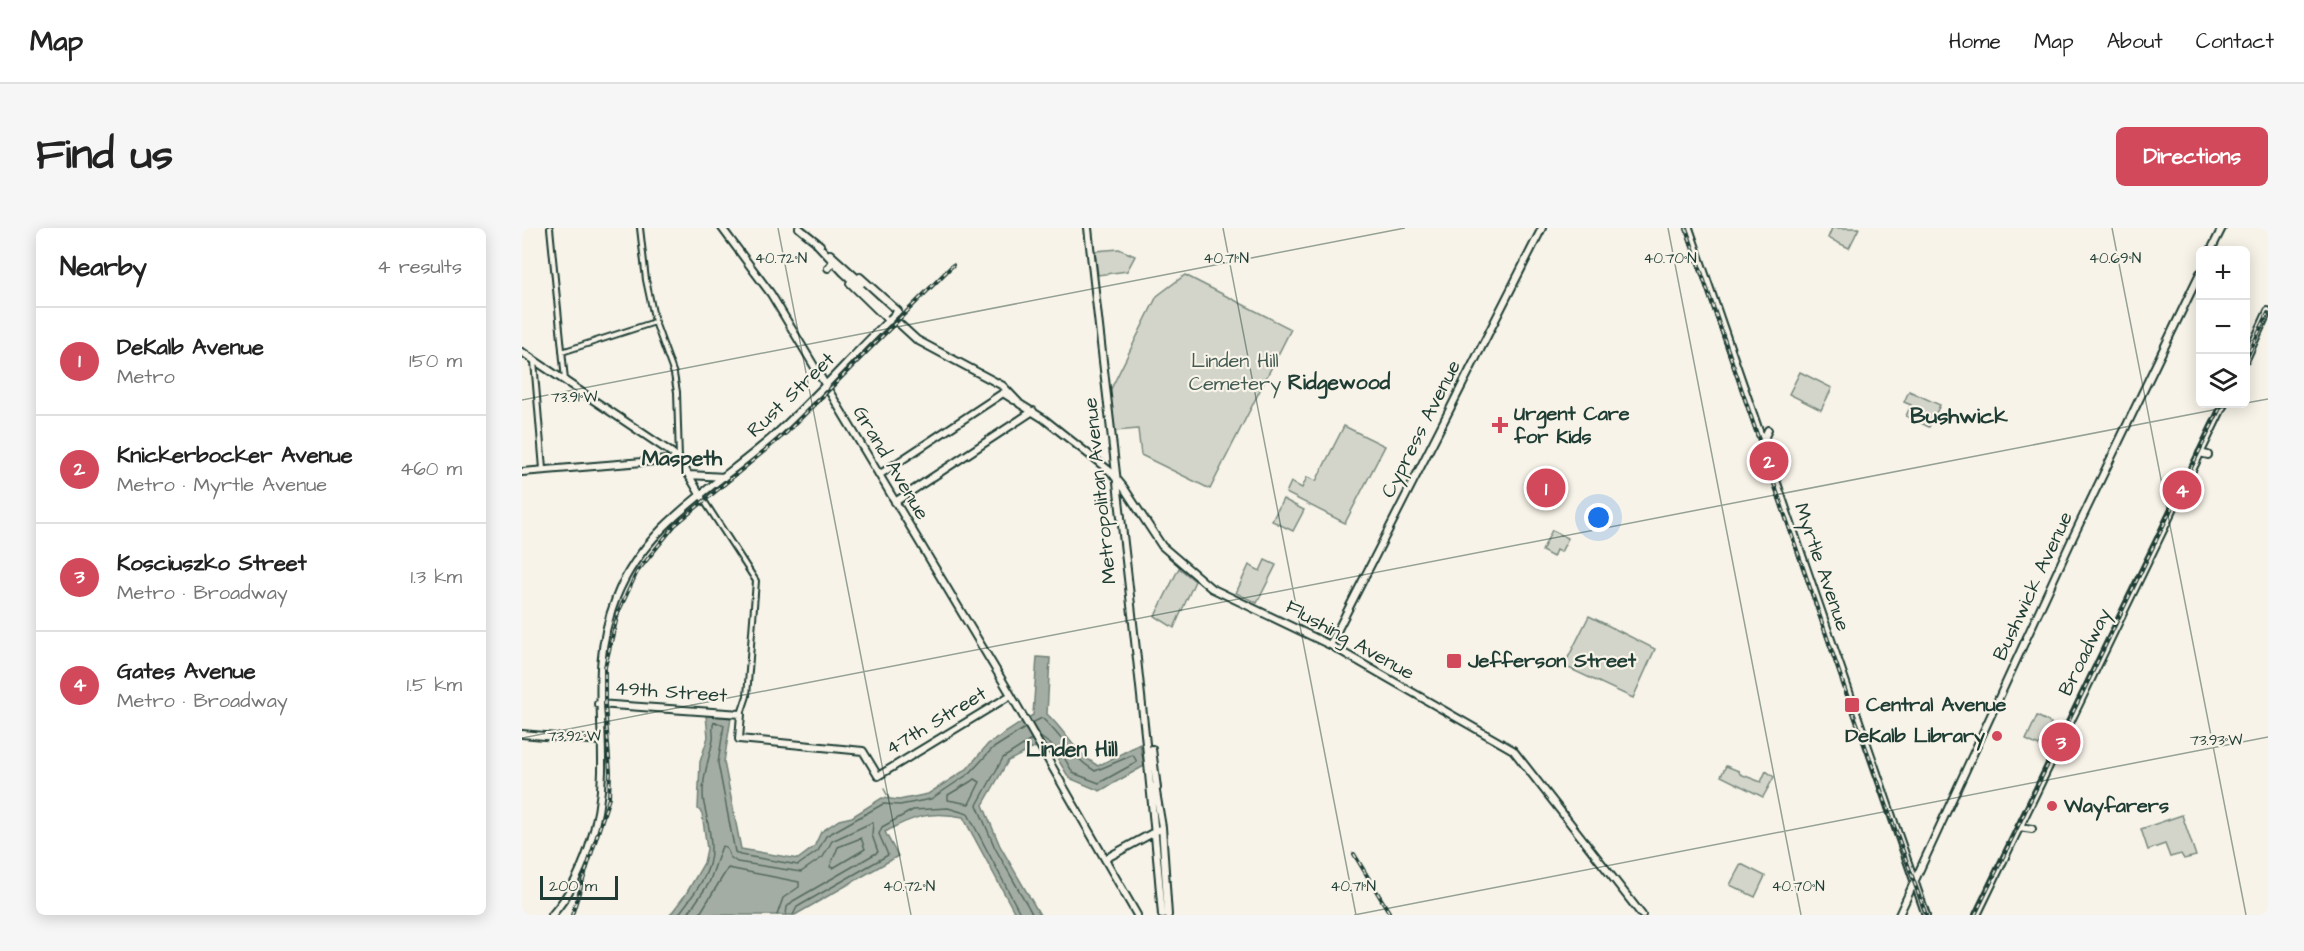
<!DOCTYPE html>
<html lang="en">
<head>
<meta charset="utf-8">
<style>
  :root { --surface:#fff; --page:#f6f6f6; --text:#222; --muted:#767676; --line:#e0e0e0; --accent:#d1495b }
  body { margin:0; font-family:"Architects Daughter",sans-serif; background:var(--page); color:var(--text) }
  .controls { position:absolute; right:18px; top:18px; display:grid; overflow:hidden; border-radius:9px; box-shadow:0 3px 15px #0003 }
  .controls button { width:54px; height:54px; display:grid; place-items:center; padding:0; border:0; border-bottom:2px solid var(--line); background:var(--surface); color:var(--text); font:30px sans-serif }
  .scale { position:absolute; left:18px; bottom:15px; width:78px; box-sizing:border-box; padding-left:6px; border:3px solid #1f3d34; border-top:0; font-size:16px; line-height:21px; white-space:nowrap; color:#1f3d34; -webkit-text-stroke:4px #f7f3e8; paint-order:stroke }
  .you { position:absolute; left:1077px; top:290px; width:21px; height:21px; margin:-15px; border:4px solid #fff; border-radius:50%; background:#1a73e8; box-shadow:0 0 0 9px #1a73e833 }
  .badge { display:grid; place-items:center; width:39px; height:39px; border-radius:50%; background:var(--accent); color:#fff; font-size:20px; font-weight:700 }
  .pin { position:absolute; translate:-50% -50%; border:3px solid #fff; box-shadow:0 2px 6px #0006 }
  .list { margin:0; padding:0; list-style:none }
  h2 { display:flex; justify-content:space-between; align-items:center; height:78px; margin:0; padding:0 24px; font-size:26px }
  h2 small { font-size:20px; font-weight:400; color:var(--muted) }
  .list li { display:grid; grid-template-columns:39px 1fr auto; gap:18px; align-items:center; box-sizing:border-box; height:108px; padding:0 24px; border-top:2px solid var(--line) }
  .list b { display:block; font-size:22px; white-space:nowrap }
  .list p { margin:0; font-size:20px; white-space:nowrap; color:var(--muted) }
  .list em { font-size:20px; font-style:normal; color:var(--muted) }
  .icon { flex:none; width:33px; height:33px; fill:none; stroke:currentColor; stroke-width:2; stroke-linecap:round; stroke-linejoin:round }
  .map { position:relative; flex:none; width:1746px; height:687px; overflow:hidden; border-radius:9px }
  header { display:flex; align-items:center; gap:36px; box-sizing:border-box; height:84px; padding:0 30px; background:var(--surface); border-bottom:2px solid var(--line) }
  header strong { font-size:28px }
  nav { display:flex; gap:33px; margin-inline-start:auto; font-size:21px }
  .intro { display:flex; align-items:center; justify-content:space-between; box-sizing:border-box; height:144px; padding:0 36px }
  h1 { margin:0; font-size:42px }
  .button { padding:15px 27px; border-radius:9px; background:var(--accent); color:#fff; font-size:21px; font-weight:700 }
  main { display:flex; gap:36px; padding:0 36px }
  aside { flex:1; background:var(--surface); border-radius:9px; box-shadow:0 3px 15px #0003 }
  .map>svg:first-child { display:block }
  .green { fill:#d3d5ca; stroke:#79897f; stroke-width:1.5 }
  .water { fill:#a4ada3; stroke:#6f8077; stroke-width:1.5 }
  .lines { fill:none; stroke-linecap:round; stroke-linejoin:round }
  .shore { stroke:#546a60; stroke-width:1.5 }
  .stream { stroke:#6f8077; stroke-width:1.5 }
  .minor-casing { stroke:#1f3d34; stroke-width:8 }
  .major-casing { stroke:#1f3d34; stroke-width:10 }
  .minor { stroke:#f7f3e8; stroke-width:4 }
  .major { stroke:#f7f3e8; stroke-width:6 }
  .rail-casing { stroke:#1f3d34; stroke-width:4 }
  .rail { stroke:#f7f3e8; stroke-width:1.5; stroke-dasharray:4.5; stroke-linecap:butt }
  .major-bridge-casing { stroke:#1f3d34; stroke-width:10; stroke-linecap:butt }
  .major-bridge { stroke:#f7f3e8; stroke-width:6 }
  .ticks { fill:none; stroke:#1f3d34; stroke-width:1.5; stroke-opacity:0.45 }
  .poi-dot { fill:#d1495b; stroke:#f7f3e8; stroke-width:2 }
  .labels { text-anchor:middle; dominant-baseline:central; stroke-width:4.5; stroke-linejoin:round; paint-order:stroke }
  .park-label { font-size:20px; fill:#435b52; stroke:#f7f3e8 }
  .street-label { font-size:20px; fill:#1f3d34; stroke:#f7f3e8 }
  .poi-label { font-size:20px; font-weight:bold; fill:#1f3d34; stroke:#f7f3e8; text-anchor:start }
  .neighbourhood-label { font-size:21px; font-weight:bold; fill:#1f3d34; stroke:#f7f3e8 }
  .quarter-label { font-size:22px; font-weight:bold; fill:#1f3d34; stroke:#f7f3e8 }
  .ticks-label { font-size:15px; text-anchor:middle; fill:#1f3d34; stroke:#f7f3e8; stroke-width:4.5; stroke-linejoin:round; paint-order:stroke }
</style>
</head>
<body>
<header>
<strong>Map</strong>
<nav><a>Home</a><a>Map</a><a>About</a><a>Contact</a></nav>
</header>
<div class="intro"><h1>Find us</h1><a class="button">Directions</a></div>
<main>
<aside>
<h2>Nearby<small>4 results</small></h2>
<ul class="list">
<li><span class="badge">1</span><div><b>DeKalb Avenue</b><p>Metro</p></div><em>150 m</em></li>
<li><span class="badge">2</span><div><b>Knickerbocker Avenue</b><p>Metro · Myrtle Avenue</p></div><em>460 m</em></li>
<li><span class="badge">3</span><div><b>Kosciuszko Street</b><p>Metro · Broadway</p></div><em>1.3 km</em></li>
<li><span class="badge">4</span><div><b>Gates Avenue</b><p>Metro · Broadway</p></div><em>1.5 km</em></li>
</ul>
</aside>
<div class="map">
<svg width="1746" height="687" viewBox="0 0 1746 687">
  <rect width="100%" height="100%" fill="#f7f3e8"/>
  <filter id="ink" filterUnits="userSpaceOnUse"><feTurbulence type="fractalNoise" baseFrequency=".0167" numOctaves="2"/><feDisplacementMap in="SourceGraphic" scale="12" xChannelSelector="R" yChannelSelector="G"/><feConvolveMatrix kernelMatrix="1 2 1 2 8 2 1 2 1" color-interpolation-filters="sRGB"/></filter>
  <g filter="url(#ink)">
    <path class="green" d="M1310,0h27l-10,20 -21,-10z
      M597,21l16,7 -8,15 -29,4 -3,-24z
      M663,47l106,54 -81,160 -69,-34 -3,-26 -23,2 -5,-40 47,-95z
      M1278,144l32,16 -11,22 -32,-16z
      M1387,163l31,14 -11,22 -23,-11 5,-11 -7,-3z
      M822,198l41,20 -40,77 -59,-30 5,-11 11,6 5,-11 9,4z
      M761,271l21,11 -11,21 -21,-10z
      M1030,302l16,8 -7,14 -5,-2 -3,7 -11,-6z
      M743,332l11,5 -19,38 -21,-10 13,-28 11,6z
      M657,340l16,13 -21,47 -19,-12z
      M1067,388l66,33 -22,49 -69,-32z
      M1515,488l14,7 -7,14 9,4 -1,5 -10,-5 -3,5 -13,-6z
      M1204,538l13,5 1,3 21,8 5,-11 8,6 -11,20 -42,-21z
      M1660,587l14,41 -12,3 -3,-5 -11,3 -5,-13 -17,6 -7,-21z
      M1219,636l24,12 -10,21 -25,-12z"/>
    <path class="water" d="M515,429l13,1 -3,56c21,20 25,36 51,52l42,-22 4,22 -44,25 -31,-13 -13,-22 -2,1 -14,-16 -4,6 -28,14 -25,44 17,41 40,69h-24l-53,-98c-34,-7 -53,1 -78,15l13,24 -103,59h-125l16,-21 18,-31 3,-14 -5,-36 -4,-4 2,-47 8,-25 -2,-22 25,3 -7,44 17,87 57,10 16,-12 7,-15 18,-12 13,-3 30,-19 17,2 29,-6 39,-25 21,-25 45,-29z"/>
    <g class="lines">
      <path class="shore" d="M510,495l10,-5c21,19 28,38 53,53l38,-16 4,7 -38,21 -26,-10 -12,-21 -22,-16
        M509,512l-28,18 -26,47 18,43 38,67
        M453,551l5,3 -11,22 -21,-4v-5z
        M339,610l4,11 -32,19 -3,-1 8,-20z
        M156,687c36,-47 39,-54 26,-111 -4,-21 5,-44 9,-64 1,-7 -2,-12 1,-18l10,3 -6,38 17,89 5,3 58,10 20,-14 8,-15 57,-32 17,1 31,-6 39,-26 22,-24 33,-21
        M165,687l22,-32 13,-37 4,1 4,10 7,5 64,10 22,-15 9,-16 41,-19 -1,13 6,17 -85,49 -6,6 -1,8
        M177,687l29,-47 71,14v5l-16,11 -6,17
        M271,687l4,-8 91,-52 -9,-21 3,-7 31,-17 35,-2 20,6 53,101"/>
      <path class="stream" d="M362,561l5,9"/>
      <g class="minor-casing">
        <path id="minor" d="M28,0l15,152
          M118,0l6,52 9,42 19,52 3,18 2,67
          M40,124l93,-30
          M12,133l9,108
          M179,268l55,85 -9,115 -6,18"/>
      </g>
      <g class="major-casing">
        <path id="major" d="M200,0l49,66 240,401 126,220
          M277,0l21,17
          M566,0c25,229 55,458 74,687
          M1167,0l237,687
          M295,16l26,28 74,68 86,46 17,18 24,15 67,53 13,16 38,58 49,42 119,57 183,105 129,165
          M1689,22l11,-22
          M308,26l32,29
          M306,40l7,-9
          M338,49l38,34 -2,2
          M328,55l39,38
          M0,124l150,101 7,6 22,37
          M1724,131l22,-48
          M1240,215l6,-13
          M1678,225l8,2
          M0,244l157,-13
          M167,247l36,2
          M357,247l124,-82 11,7
          M373,274l138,-91
          M808,417l212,-417
          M76,476l143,10 -2,25 124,12 15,25 133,-81
          M0,506l79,7
          M630,521l5,39
          M633,558l7,41 6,88
          M1497,599l13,2
          M583,631l55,-30
          M30,687c32,-37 49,-93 50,-143 1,-62 -10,-113 14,-174 29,-75 102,-112 159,-163 40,-37 76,-78 115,-116
          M1377,687l175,-380 126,-262
          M1455,687l247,-511"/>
      </g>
      <use href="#minor" class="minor"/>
      <use href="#major" class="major"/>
      <g class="rail-casing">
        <path id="rail" d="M1164,0l162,470 78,217
          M1724,131l22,-46
          M832,626l35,58
          M50,687l37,-117 1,-26 -5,-68v-37l13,-54 19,-41 38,-47 111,-92 167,-168
          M1453,687l247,-511"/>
      </g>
      <use href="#rail" class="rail"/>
      <g class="major-bridge-casing">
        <path id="major-bridge" d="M368,91l6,-6"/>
      </g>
      <use href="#major-bridge" class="major-bridge"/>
    </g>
  </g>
  <path class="ticks" d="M256,0l133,687M701,0l133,687M1146,0l133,687M1590,0l134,687M0,172l883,-172M1724,175l22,-4M0,510l1722,-334M832,687l914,-178"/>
  <g class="poi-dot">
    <path d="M975 188h6v6h6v6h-6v6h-6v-6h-6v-6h6z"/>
    <rect x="924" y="425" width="16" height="16" rx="3"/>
    <rect x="1322" y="469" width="16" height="16" rx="3"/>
    <circle cx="1475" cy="508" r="6"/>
    <circle cx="1530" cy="578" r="6"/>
  </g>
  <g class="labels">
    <g class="park-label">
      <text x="713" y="133">Linden Hill<tspan x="713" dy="23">Cemetery</tspan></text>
    </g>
    <g class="street-label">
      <text transform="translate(269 167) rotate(-44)">Rust Street</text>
      <text transform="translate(899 201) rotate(-63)">Cypress Avenue</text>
      <text transform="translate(369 235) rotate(59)">Grand Avenue</text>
      <text transform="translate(578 263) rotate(-96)">Metropolitan Avenue</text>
      <text transform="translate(1300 339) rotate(71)">Myrtle Avenue</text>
      <text transform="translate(1511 358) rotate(-65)">Bushwick Avenue</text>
      <text transform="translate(828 412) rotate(29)">Flushing Avenue</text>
      <text transform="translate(1563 424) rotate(-64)">Broadway</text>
      <text transform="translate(149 464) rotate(4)">49th Street</text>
      <text transform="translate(414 493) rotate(-31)">47th Street</text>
    </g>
    <g class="poi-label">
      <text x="992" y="186">Urgent Care<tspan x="992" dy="23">for Kids</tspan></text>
      <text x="946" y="433">Jefferson Street</text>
      <text x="1344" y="477">Central Avenue</text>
      <text x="1463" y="508" text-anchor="end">DeKalb Library</text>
      <text x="1542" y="578">Wayfarers</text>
    </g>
    <g class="neighbourhood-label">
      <text x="817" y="154">Ridgewood</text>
      <text x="160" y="230">Maspeth</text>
      <text x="550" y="521">Linden Hill</text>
    </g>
    <g class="quarter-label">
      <text x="1437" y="188">Bushwick</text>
    </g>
  </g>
  <g class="ticks-label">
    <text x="259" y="35">40.72°N</text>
    <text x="704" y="35">40.71°N</text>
    <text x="1148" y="35">40.70°N</text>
    <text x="1593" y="35">40.69°N</text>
    <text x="52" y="174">73.91°W</text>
    <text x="52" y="513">73.92°W</text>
    <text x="1694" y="517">73.93°W</text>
    <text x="387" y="663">40.72°N</text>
    <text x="831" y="663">40.71°N</text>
    <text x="1276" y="663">40.70°N</text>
  </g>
</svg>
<div class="controls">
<button>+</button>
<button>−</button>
<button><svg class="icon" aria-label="layers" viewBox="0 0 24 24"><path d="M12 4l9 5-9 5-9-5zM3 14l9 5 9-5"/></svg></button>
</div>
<div class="scale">200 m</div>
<div class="you"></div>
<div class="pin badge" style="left:1024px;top:260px">1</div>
<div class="pin badge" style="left:1247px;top:233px">2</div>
<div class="pin badge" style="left:1539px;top:514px">3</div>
<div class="pin badge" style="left:1660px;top:262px">4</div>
</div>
</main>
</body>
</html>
